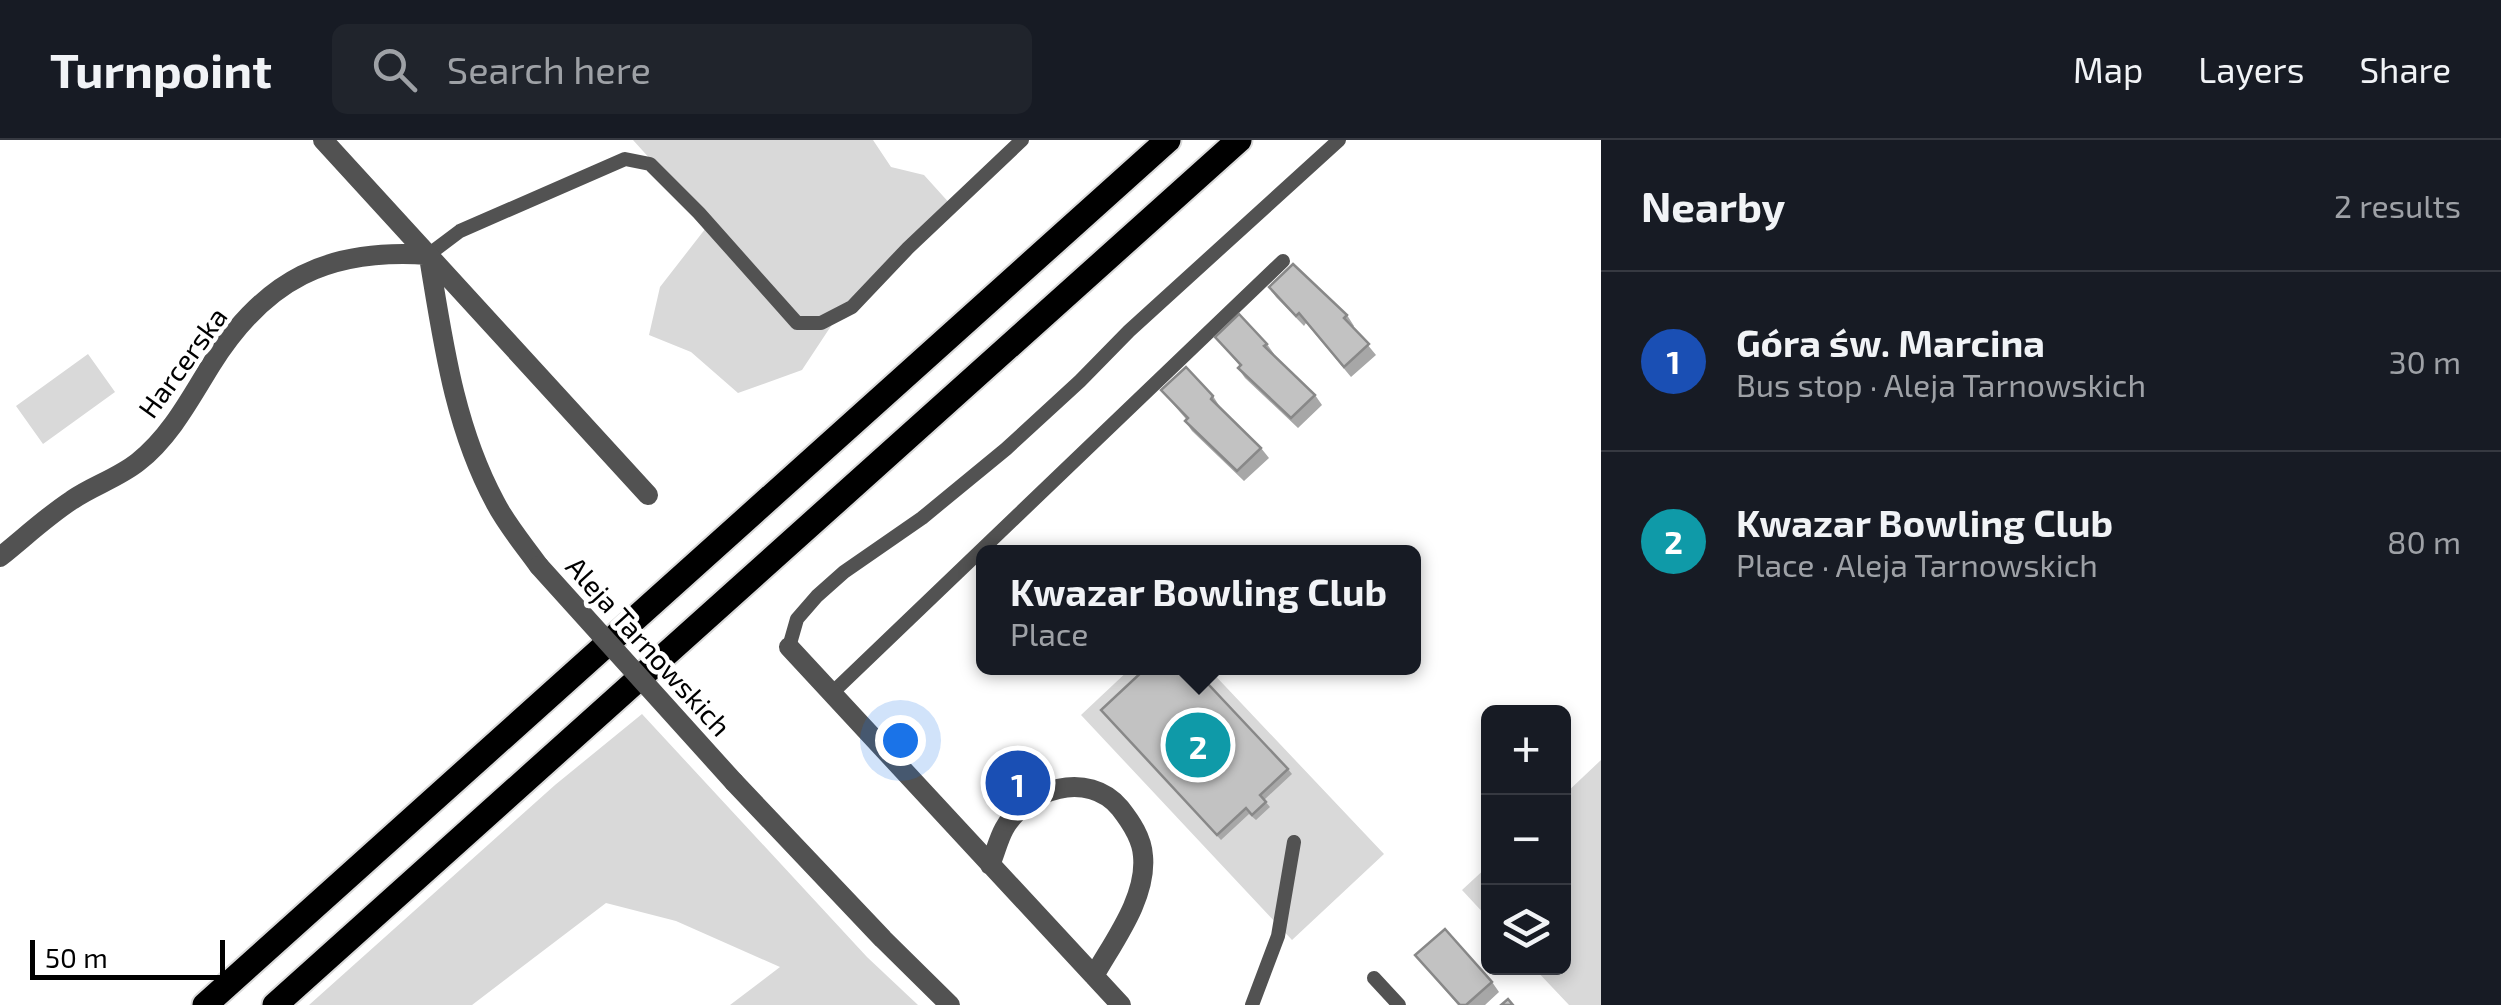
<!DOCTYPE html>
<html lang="en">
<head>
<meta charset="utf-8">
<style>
  :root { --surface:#171b24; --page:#20242c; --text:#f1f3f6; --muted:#9ea1a6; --line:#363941; --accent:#2563eb }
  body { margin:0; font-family:"Exo 2",sans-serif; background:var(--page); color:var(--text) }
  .controls { position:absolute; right:30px; bottom:30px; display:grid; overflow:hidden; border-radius:15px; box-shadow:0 5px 15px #0003 }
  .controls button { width:90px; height:90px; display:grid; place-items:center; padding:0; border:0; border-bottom:2px solid var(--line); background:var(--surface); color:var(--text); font:50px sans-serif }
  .scale { position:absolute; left:30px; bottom:25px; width:195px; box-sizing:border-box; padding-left:10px; border:5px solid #000; border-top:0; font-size:28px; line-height:35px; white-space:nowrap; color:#000; -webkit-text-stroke:8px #fff; paint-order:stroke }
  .you { position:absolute; left:900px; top:600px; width:35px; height:35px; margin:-25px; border:8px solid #fff; border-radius:50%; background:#1a73e8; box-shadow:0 0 0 15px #1a73e833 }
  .badge { display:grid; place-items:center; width:65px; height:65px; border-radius:50%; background:var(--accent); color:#fff; font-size:32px; font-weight:700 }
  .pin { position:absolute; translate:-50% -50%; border:5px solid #fff; box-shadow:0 2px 10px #0006 }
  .popup { position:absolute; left:976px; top:405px; width:445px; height:130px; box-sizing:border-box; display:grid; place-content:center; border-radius:15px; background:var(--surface); filter:drop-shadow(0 2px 8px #0005); font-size:32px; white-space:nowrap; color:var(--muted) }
  .popup b { font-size:38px; color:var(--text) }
  .popup::after { content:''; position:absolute; left:50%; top:100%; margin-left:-20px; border:20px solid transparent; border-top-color:var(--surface) }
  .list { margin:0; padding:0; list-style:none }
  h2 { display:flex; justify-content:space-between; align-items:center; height:130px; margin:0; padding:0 40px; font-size:42px }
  h2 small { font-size:32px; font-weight:400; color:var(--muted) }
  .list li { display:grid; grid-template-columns:65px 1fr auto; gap:30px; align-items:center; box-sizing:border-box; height:180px; padding:0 40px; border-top:2px solid var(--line) }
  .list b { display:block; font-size:38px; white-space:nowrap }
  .list p { margin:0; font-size:32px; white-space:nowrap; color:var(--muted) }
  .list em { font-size:32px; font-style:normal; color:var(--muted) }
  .icon { flex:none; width:55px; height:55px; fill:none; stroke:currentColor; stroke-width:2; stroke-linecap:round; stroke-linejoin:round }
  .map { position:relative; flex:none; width:1601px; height:865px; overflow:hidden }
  header { display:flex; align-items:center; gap:60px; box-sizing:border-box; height:140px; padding:0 50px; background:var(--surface); border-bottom:2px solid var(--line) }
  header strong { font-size:48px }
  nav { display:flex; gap:55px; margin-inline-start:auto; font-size:35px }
  .search { width:700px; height:90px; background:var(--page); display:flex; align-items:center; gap:25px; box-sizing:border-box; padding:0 35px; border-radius:15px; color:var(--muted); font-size:38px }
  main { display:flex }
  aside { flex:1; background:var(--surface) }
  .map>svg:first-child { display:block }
  .green { fill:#d9d9d9 }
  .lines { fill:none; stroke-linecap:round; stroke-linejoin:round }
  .primary-casing { stroke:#dbdbdb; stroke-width:29 }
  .lane { stroke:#525252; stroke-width:14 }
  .street { stroke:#525252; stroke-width:20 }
  .primary { stroke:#000; stroke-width:25 }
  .street-bridge { stroke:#525252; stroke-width:20 }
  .wall { fill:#a7a7a7 }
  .building { fill:#c2c2c2; stroke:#888; stroke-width:2.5 }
  .labels { text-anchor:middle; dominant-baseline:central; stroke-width:9; stroke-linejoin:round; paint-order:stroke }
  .street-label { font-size:28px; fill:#000; stroke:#fff }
</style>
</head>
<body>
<header>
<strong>Turnpoint</strong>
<div class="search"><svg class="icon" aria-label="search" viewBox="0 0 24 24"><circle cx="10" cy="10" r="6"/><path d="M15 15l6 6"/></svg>Search here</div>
<nav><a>Map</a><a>Layers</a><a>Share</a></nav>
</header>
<main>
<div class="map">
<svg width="1601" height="865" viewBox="0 0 1601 865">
  <rect width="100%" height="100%" fill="#fff"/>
  <path class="green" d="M633,0h240l18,27 33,8 28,31 -117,114 -33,50 -64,23 -47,-41 -42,-17 11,-48 49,-63z
    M88,214l27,38 -72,52 -27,-38z
    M1131,528h77l176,186 -92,86 -211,-225z
    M642,574l225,243 51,48h-188l50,-38 -104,-46 -70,-18 -134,102h-163l246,-220z
    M1601,620v245h-32l-35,-37h30v-173z
    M1488,726v52l-26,-28z"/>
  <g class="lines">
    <g class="primary-casing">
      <path id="primary" d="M205,865l963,-865
        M275,865l964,-865"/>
    </g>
    <path class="lane" d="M428,115l32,-24 165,-72 25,5 49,49 98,110h24l31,-16 56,-59 114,-108
      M789,507l8,-28 20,-23 27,-24 78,-54 84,-69 74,-68 49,-50 210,-191
      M831,554l452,-433
      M1374,838l25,27
      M1252,865l26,-69 16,-94"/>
    <path class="street" d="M323,0l325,355
      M429,117c14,84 25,169 66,245 11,22 29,43 44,64
      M0,417c24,-19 46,-40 72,-57 20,-14 46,-22 66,-38 32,-25 52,-63 73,-97 54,-86 117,-117 217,-110
      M789,507l332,358
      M734,642l149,157 67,66
      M990,725c5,-11 8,-25 14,-36 23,-41 84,-59 116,-21 11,14 22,30 23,48 4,42 -30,86 -49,120"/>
    <use href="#primary" class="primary"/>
    <path class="street-bridge" d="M539,426l195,216"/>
  </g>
  <path class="wall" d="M1269,147l78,28 7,11 -1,1 23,28 -25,22 -45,-54 -2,3 -28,-29z
    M1215,197l52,7 7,10 -1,1 42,40 7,10 -24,23 -53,-50 -7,-10 2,-2z
    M1161,250l52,6 7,11 41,41 8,10 -25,23 -52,-50 -7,-10 1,-2z
    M1101,570l187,59 4,5 -28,26 6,7 -14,13 -7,-6 -28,26z
    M1415,815l77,27 7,10 -14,13h-27z"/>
  <path class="building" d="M1293,124l54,51 -3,3 25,26 -25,23 -45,-54 -3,3 -27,-29z
    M1239,174l28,30 -3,2 51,49 -24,23 -53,-50 3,-3 -26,-28z
    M1186,227l27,29 -2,3 50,49 -24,23 -52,-50 3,-3 -27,-28z
    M1146,528h47l95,101 -28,26 6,7 -14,13 -6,-7 -29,27 -116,-125z
    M1445,789l47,53 -26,23h-6l-45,-50z
    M1508,859l5,6h-12z"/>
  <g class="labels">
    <g class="street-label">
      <text transform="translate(182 222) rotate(-54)">Harcerska</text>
      <text transform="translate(649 506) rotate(48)">Aleja Tarnowskich</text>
    </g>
  </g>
</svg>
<div class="controls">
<button>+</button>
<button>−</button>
<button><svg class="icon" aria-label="layers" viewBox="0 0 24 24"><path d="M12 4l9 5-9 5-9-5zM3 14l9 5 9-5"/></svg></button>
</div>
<div class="scale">50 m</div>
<div class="you"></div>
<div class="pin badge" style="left:1018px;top:643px;background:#1a4fb4">1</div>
<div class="pin badge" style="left:1198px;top:605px;background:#0f9aa8">2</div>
<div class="popup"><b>Kwazar Bowling Club</b>Place</div>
</div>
<aside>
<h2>Nearby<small>2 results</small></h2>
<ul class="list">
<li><span class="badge" style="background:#1a4fb4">1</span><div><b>Góra św. Marcina</b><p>Bus stop · Aleja Tarnowskich</p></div><em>30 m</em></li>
<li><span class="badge" style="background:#0f9aa8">2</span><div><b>Kwazar Bowling Club</b><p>Place · Aleja Tarnowskich</p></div><em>80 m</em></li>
</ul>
</aside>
</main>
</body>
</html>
